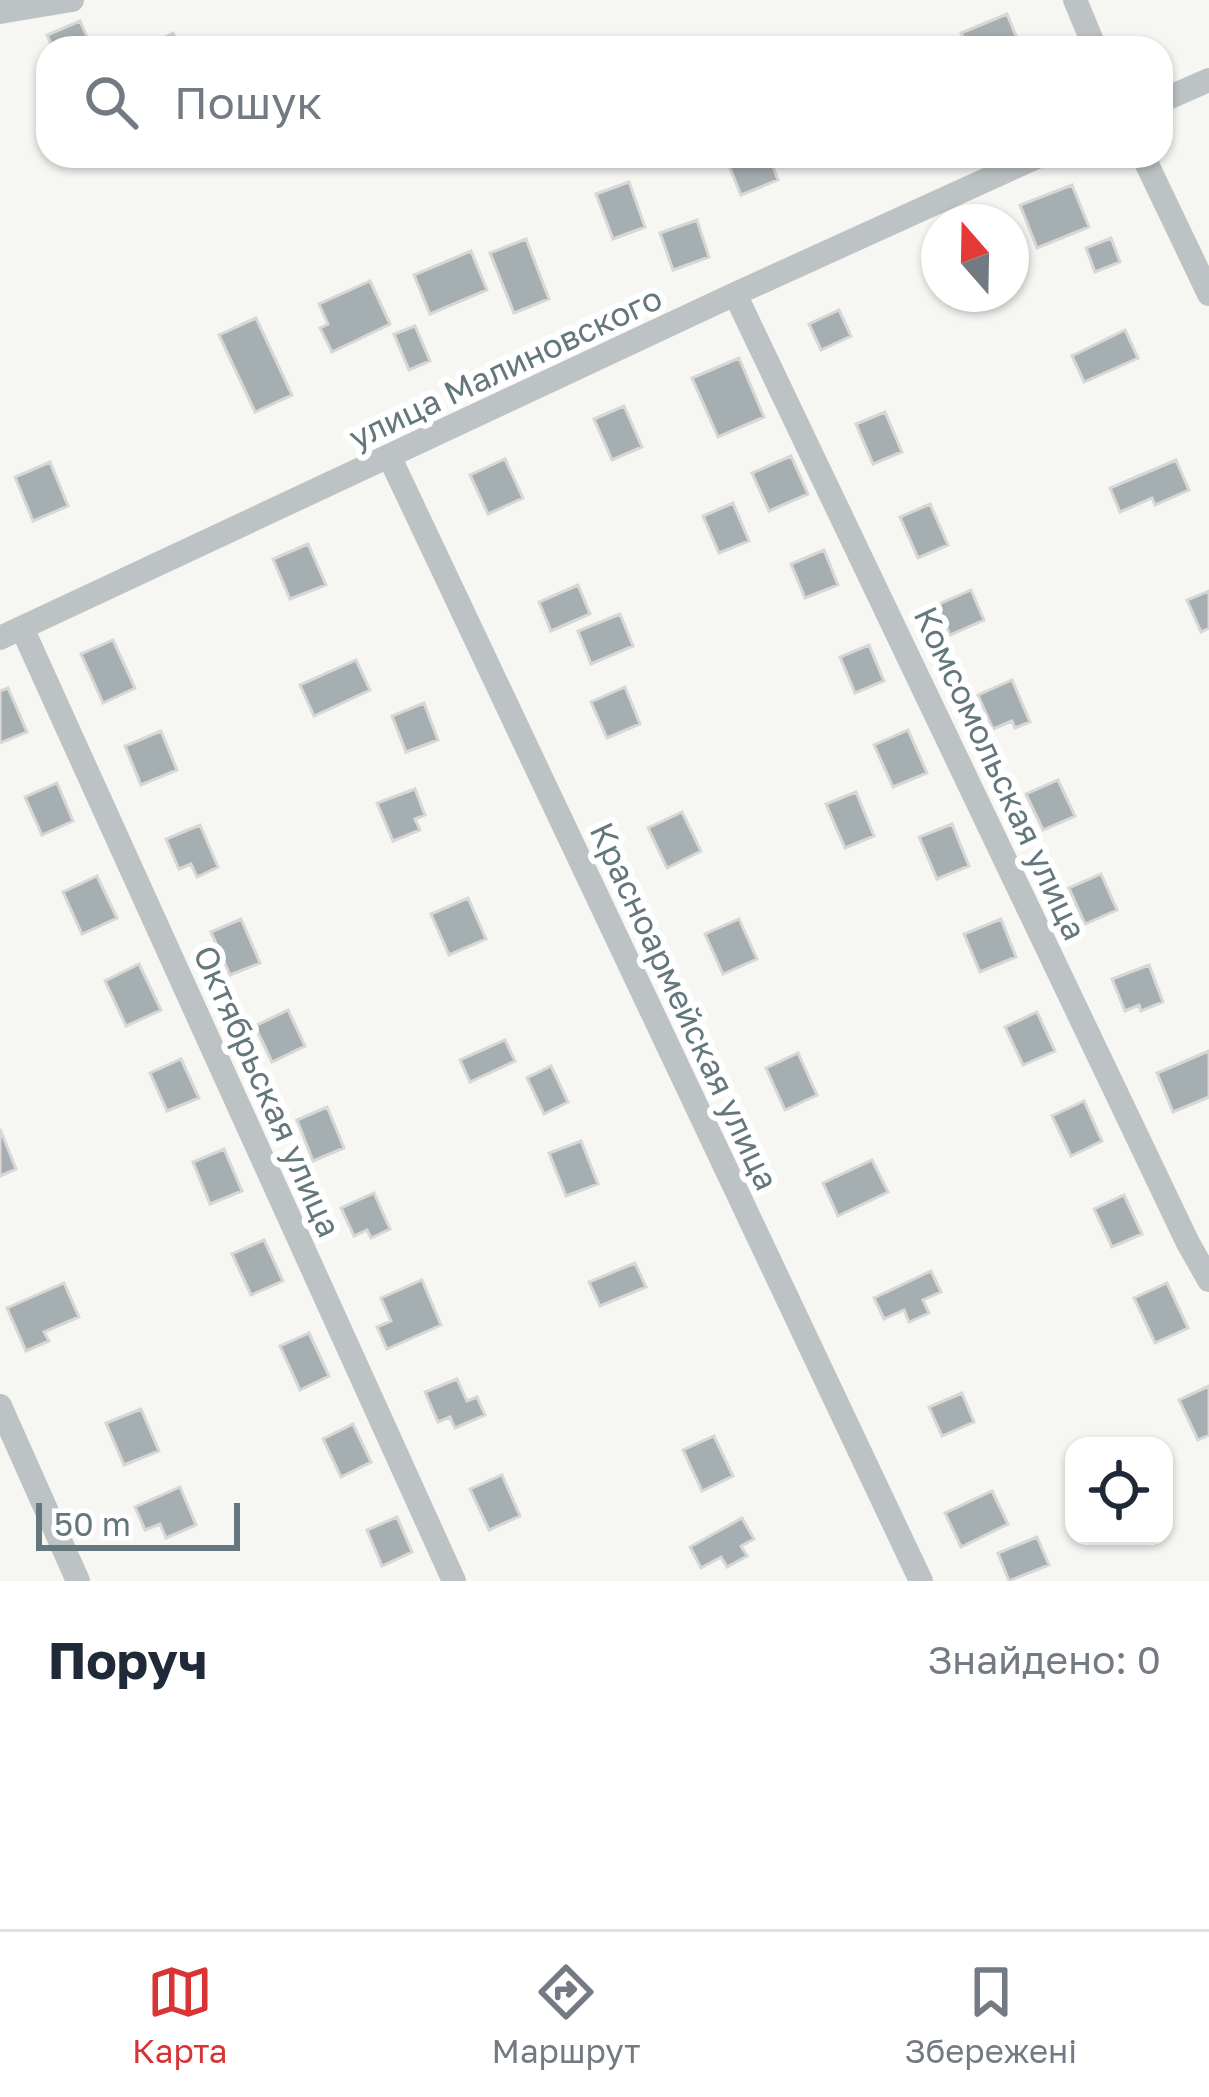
<!DOCTYPE html>
<html lang="uk">
<head>
<meta charset="utf-8">
<style>
  :root { --surface:#fff; --page:#f2f2f3; --text:#1f2937; --muted:#747a83; --line:#e0e1e3; --accent:#d73433 }
  body { margin:0; font-family:"Golos Text",sans-serif; background:var(--page); color:var(--text) }
  .controls { position:absolute; right:36px; bottom:36px; display:grid; overflow:hidden; border-radius:24px; box-shadow:0 3px 9px #0004 }
  .controls button { width:108px; height:108px; display:grid; place-items:center; padding:0; border:0; border-bottom:3px solid var(--line); background:var(--surface); color:var(--text); font:60px sans-serif }
  .compass { position:absolute; left:921px; top:204px; width:108px; height:108px; border-radius:50%; background:var(--surface); box-shadow:0 3px 9px #0004; rotate:340deg }
  .scale { position:absolute; left:36px; bottom:30px; width:204px; box-sizing:border-box; padding-left:12px; border:6px solid #63777c; border-top:0; font-size:33px; line-height:42px; white-space:nowrap; color:#63777c; -webkit-text-stroke:9px #fff; paint-order:stroke }
  .list { margin:0; padding:0; list-style:none }
  h2 { display:flex; justify-content:space-between; align-items:center; height:156px; margin:0; padding:0 48px; font-size:51px }
  h2 small { font-size:39px; font-weight:400; color:var(--muted) }
  .icon { flex:none; width:66px; height:66px; fill:none; stroke:currentColor; stroke-width:2; stroke-linecap:round; stroke-linejoin:round }
  .map { position:relative; flex:none; width:1209px; height:1581px; overflow:hidden }
  .search { position:absolute; background:var(--surface); box-shadow:0 3px 9px #0004; left:36px; right:36px; top:36px; height:132px; display:flex; align-items:center; gap:30px; box-sizing:border-box; padding:0 42px; border-radius:36px; color:var(--muted); font-size:45px }
  .sheet { height:348px; background:var(--surface) }
  nav { display:flex; justify-content:space-around; align-items:center; box-sizing:border-box; height:168px; border-top:3px solid var(--line); background:var(--surface); font-size:33px; color:var(--muted) }
  nav a { display:grid; justify-items:center; gap:6px }
  nav .on { color:var(--accent) }
  .map>svg:first-child { display:block }
  .building { fill:#a5afb2; stroke:#d8d7d6; stroke-width:3 }
  .lines { fill:none; stroke-linecap:round; stroke-linejoin:round }
  .minor { stroke:#bdc3c5; stroke-width:24 }
  .labels { text-anchor:middle; dominant-baseline:central; stroke-width:12; stroke-linejoin:round; paint-order:stroke }
  .street-label { font-size:33px; fill:#63777c; stroke:#fff }
</style>
</head>
<body>
<div class="map">
<svg width="1209" height="1581" viewBox="0 0 1209 1581">
  <rect width="100%" height="100%" fill="#f6f6f3"/>
  <path class="building" d="M1007,14l14,34h-53l-7,-15z
    M80,21l12,27h-39l-6,-13z
    M173,33l8,15h-36z
    M725,156h44l9,24 -37,15z
    M629,182l16,45 -32,12 -17,-45z
    M1072,185l17,42 -52,21 -17,-43z
    M697,220l12,37 -36,13 -13,-37z
    M1111,238l9,24 -25,10 -9,-24z
    M526,239l23,60 -35,14 -24,-60z
    M471,251l16,39 -57,24 -16,-39z
    M370,281l20,43 -58,28 -12,-24 8,-4 -9,-20z
    M839,310l12,26 -30,14 -12,-26z
    M256,318l36,77 -37,17 -36,-77z
    M415,326l15,35 -21,9 -15,-36z
    M1125,330l13,28 -54,24 -12,-26z
    M739,358l25,59 -46,20 -26,-59z
    M624,406l18,41 -30,13 -18,-41z
    M885,412l17,40 -29,12 -17,-40z
    M791,456l17,38 -39,17 -17,-38z
    M505,459l18,39 -35,16 -18,-39z
    M1176,460l13,30 -34,15 -3,-7 -32,14 -10,-24z
    M50,462l18,44 -35,15 -18,-44z
    M733,503l16,38 -30,12 -16,-37z
    M930,504l18,41 -30,13 -18,-41z
    M308,544l18,41 -36,14 -17,-40z
    M824,550l14,35 -33,13 -14,-34z
    M578,585l12,29 -39,17 -12,-29z
    M971,590l13,30 -34,15 -13,-30z
    M1209,591v37l-8,4 -14,-32z
    M620,614l13,32 -42,18 -13,-33z
    M113,640l22,48 -32,15 -22,-49z
    M869,645l15,36 -29,12 -15,-36z
    M356,660l14,30 -56,26 -14,-31z
    M1012,680l18,42 -15,6 -3,-7 -19,8 -15,-34z
    M625,687l15,37 -33,14 -16,-36z
    M8,688l19,44 -27,11v-52z
    M424,703l14,37 -32,12 -14,-36z
    M908,730l19,43 -34,14 -19,-42z
    M161,731l16,39 -36,15 -16,-39z
    M1058,780l17,36 -32,14 -17,-36z
    M57,783l16,38 -31,14 -17,-38z
    M415,789l10,26 -10,4 5,11 -27,11 -16,-38z
    M856,792l18,44 -29,12 -19,-44z
    M682,812l19,39 -34,17 -19,-40z
    M952,824l17,42 -32,13 -18,-42z
    M200,825l18,42 -21,10 -6,-13 -12,5 -13,-30z
    M1101,874l16,36 -32,14 -16,-36z
    M97,876l20,42 -35,16 -19,-42z
    M468,898l18,41 -37,16 -18,-41z
    M241,919l19,44 -30,12 -19,-43z
    M739,919l18,40 -34,15 -18,-40z
    M1001,919l15,38 -36,15 -16,-38z
    M139,964l22,46 -35,16 -21,-45z
    M1149,965l14,37 -22,9 -2,-6 -14,6 -13,-32z
    M288,1010l17,36 -33,16 -17,-36z
    M1037,1012l18,39 -32,14 -18,-38z
    M505,1040l10,21 -45,21 -10,-22z
    M1209,1051v46l-36,15 -16,-39z
    M798,1053l19,42 -32,15 -19,-42z
    M181,1059l18,39 -32,13 -17,-38z
    M551,1066l17,36 -24,12 -17,-36z
    M1084,1101l18,40 -31,15 -19,-40z
    M327,1107l17,41 -31,13 -16,-41z
    M0,1129l16,40 -16,7z
    M581,1141l17,43 -32,12 -17,-43z
    M224,1149l18,42 -32,13 -17,-42z
    M872,1160l16,32 -50,24 -15,-33z
    M374,1193l16,36 -19,9 -4,-8 -13,6 -13,-28z
    M1124,1195l18,39 -30,13 -18,-38z
    M264,1240l19,41 -32,14 -19,-41z
    M635,1263l11,24 -46,19 -11,-24z
    M931,1271l10,21 -18,8 6,13 -20,9 -5,-12 -20,9 -10,-21z
    M422,1280l19,45 -54,24 -10,-22 14,-6 -10,-23z
    M64,1283l15,34 -35,15 5,9 -23,10 -19,-43z
    M1167,1283l21,45 -33,15 -21,-45z
    M309,1333l20,43 -29,14 -20,-44z
    M457,1379l10,22 10,-4 8,18 -30,13 -5,-11 -12,5 -13,-30z
    M1209,1386v49l-11,5 -19,-40z
    M962,1393l12,29 -32,14 -13,-29z
    M141,1409l18,42 -35,14 -18,-42z
    M353,1424l18,38 -30,15 -18,-38z
    M714,1436l19,40 -31,15 -19,-41z
    M502,1475l18,41 -31,14 -19,-41z
    M180,1487l16,38 -30,13 -6,-14 -15,6 -10,-23z
    M992,1491l16,33 -47,23 -16,-34z
    M397,1517l15,35 -30,14 -15,-36z
    M742,1518l12,21 -13,7 6,10 -20,11 -6,-10 -20,11 -11,-21z
    M1037,1537l12,28 -40,16 -11,-28z"/>
  <g class="lines">
    <path class="minor" d="M1075,0l20,48
      M0,12l72,-12
      M1161,101l48,-21
      M1143,156l66,138
      M735,294l453,949 21,37
      M390,458l531,1123
      M22,628l432,953
      M0,638l735,-344 304,-138
      M0,1406l78,175"/>
  </g>
  <g class="labels">
    <g class="street-label">
      <text transform="translate(505 367) rotate(-25)">улица Малиновского</text>
      <text transform="translate(1001 773) rotate(65)">Комсомольская улица</text>
      <text transform="translate(685 1006) rotate(65)">Красноармейская улица</text>
      <text transform="translate(268 1091) rotate(66)">Октябрьская улица</text>
    </g>
  </g>
</svg>
<div class="controls">
<button><svg class="icon" aria-label="locate" viewBox="0 0 24 24"><circle cx="12" cy="12" r="6"/><path d="M12 2v4M12 18v4M2 12h4M18 12h4"/></svg></button>
</div>
<svg class="compass" viewBox="-18 -18 36 36"><path d="M0-13l5 13h-10z" fill="#e53935"/><path d="M0 13l5-13h-10z" fill="#747a83"/></svg>
<div class="scale">50 m</div>
<div class="search"><svg class="icon" aria-label="search" viewBox="0 0 24 24"><circle cx="10" cy="10" r="6"/><path d="M15 15l6 6"/></svg>Пошук</div>
</div>
<section class="sheet">
<h2>Поруч<small>Знайдено: 0</small></h2>
<ul class="list">
</ul>
</section>
<nav>
<a class="on"><svg class="icon" aria-label="map" viewBox="0 0 24 24"><path d="M3 6l6-2 6 2 6-2v14l-6 2-6-2-6 2zM9 4v14M15 6v14"/></svg>Карта</a>
<a><svg class="icon" aria-label="directions" viewBox="0 0 24 24"><path d="M12 3l9 9-9 9-9-9zM9 14v-3h6M13 9l2 2-2 2"/></svg>Маршрут</a>
<a><svg class="icon" aria-label="saved" viewBox="0 0 24 24"><path d="M7 4h10v16l-5-4-5 4z"/></svg>Збережені</a>
</nav>
</body>
</html>
